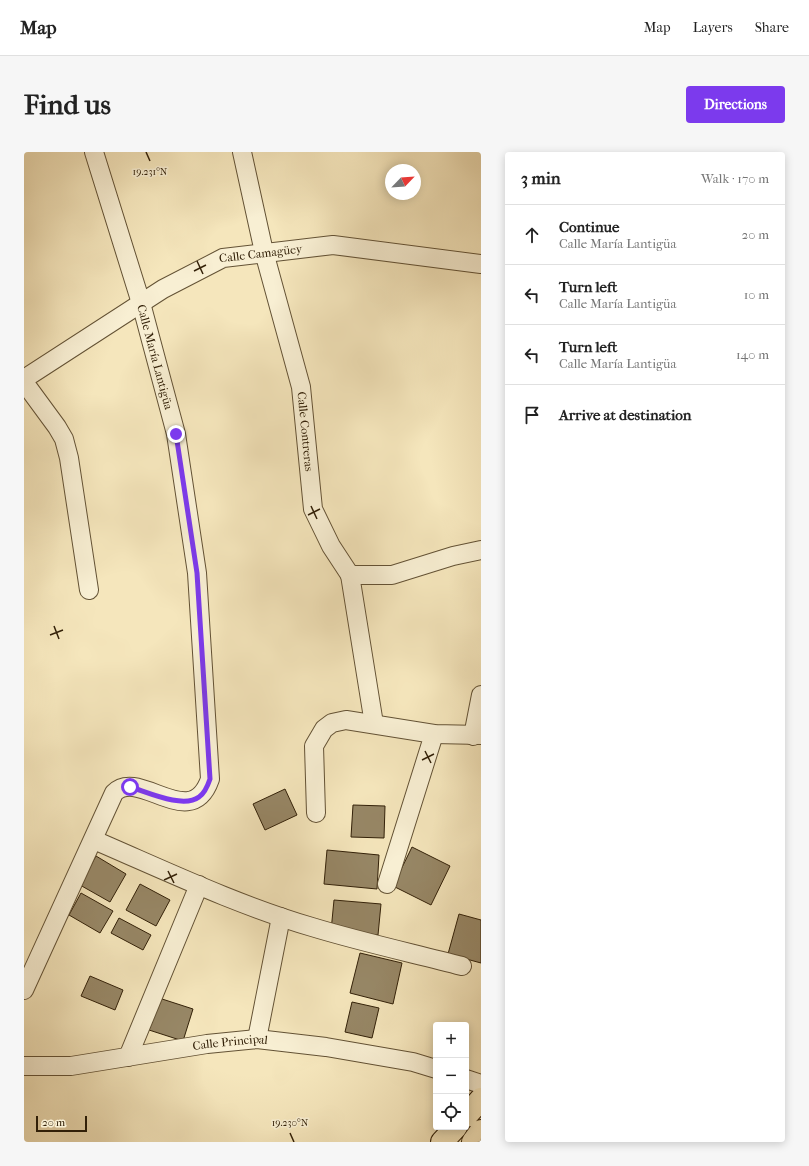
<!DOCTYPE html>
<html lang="en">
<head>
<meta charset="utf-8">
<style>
  :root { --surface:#fff; --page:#f6f6f6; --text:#222; --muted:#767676; --line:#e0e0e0; --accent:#7c3aed }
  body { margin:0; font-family:"IM FELL French Canon",serif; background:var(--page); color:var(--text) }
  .controls { position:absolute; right:12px; bottom:12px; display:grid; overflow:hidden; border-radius:4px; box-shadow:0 2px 10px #0003 }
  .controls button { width:36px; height:36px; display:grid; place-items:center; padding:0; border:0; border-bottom:1px solid var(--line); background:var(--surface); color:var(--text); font:20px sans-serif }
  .compass { position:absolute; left:361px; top:12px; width:36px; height:36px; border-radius:50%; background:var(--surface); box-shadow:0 2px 10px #0003; rotate:65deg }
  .scale { position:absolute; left:12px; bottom:10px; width:51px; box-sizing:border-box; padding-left:4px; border:2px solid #322008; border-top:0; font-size:11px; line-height:14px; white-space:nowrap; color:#322008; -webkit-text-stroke:3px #f8efd3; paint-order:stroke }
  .stop { position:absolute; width:12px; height:12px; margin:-9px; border:3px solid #7c3aed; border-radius:50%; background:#fff }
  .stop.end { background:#7c3aed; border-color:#fff; box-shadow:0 1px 4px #0008 }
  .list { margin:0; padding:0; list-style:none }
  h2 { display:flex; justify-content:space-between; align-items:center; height:52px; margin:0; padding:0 16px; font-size:17px }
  h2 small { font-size:13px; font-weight:400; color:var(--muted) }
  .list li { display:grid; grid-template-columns:26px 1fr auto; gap:12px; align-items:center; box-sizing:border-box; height:60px; padding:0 16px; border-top:1px solid var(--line) }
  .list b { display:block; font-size:15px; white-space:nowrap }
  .list p { margin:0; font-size:13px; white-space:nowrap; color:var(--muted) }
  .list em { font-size:13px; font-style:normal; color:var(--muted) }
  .icon { flex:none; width:22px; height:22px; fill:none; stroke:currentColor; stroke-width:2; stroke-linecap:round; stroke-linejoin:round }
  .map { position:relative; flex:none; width:457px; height:990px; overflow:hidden; border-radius:4px }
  header { display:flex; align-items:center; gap:24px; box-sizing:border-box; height:56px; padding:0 20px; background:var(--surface); border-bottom:1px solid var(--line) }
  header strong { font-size:19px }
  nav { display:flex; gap:22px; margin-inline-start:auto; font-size:14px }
  .intro { display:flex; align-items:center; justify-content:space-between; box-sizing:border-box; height:96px; padding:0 24px }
  h1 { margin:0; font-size:28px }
  .button { padding:10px 18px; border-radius:4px; background:var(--accent); color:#fff; font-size:14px; font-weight:700 }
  main { display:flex; gap:24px; padding:0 24px }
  aside { flex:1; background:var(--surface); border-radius:4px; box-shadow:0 2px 10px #0003 }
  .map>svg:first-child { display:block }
  .building { fill:#978766; stroke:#322008 }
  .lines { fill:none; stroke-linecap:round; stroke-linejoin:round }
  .minor-casing { stroke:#635235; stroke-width:20 }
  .motorway-casing { stroke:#322008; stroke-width:24 }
  .minor { stroke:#f8efd3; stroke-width:18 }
  .motorway { stroke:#f5e6bc; stroke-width:22 }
  .route { stroke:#7c3aed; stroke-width:5 }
  .ticks { fill:none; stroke:#322008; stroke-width:1.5 }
  .labels { text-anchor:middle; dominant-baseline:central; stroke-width:3; stroke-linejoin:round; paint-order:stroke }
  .street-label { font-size:12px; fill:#322008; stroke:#f8efd3 }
  .ticks-label { font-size:10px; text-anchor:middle; fill:#322008; stroke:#f8efd3; stroke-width:3; stroke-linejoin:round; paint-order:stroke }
</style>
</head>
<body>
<header>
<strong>Map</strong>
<nav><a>Map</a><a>Layers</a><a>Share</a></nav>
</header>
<div class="intro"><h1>Find us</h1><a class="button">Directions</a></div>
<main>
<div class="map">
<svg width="457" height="990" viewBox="0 0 457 990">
  <rect width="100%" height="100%" fill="#f5e6bc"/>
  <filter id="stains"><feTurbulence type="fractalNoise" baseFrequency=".005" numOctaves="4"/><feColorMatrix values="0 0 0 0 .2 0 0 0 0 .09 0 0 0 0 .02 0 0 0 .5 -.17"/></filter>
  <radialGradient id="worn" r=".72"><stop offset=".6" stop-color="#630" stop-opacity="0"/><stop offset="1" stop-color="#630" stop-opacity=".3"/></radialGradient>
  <path class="building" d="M261,637l12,26 -32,15 -12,-26z
    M329,653l32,1 -1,32 -33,-1z
    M388,695l38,19 -19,39 -38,-19z
    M303,698l52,5 -2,34 -53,-5z
    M72,704l30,18 -16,28 -30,-17z
    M116,732l30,16 -14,26 -30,-16z
    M57,741l32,18 -13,22 -31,-18z
    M310,748l47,4 -3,31 -47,-4z
    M435,762l22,6v43l-33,-9z
    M95,766l32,17 -8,15 -32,-17z
    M336,801l42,10 -9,41 -43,-11z
    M66,824l33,14 -8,20 -34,-14z
    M135,846l34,11 -10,32 -34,-11z
    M328,850l27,6 -7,30 -27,-6z"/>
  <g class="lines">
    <g class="minor-casing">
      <g id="minor">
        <path id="s1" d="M218,0l22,100 37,135 12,122 18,37 19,29h42l61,-19 28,-6"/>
        <path id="s2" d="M0,227l139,-90 60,-31 110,-13 148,19"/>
        <path d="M0,230l33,45 7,12 5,19 20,132"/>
        <path d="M326,423l24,149"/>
        <path d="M449,584l8,-41"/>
        <path d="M292,661l-2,-67 10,-17 8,-6 14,-3 88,14 47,1"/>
        <path d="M70,688c72,31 143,65 218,87 49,15 100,26 150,39"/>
        <path d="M363,732l47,-150"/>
        <path d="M0,838l90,-197c25,-26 77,41 96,-14l-13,-206 -21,-139 -35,-131 -47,-151"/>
        <path d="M233,887l24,-122"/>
        <path d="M104,905l71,-172"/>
        <path id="s3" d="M0,914h47l136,-22 50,-5 69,8 87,15 23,7"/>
        <path d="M442,927l15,5"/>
      </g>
    </g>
    <g class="motorway-casing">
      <path id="motorway" d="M442,964l15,-17
        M418,990l14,-15
        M449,990l8,-11"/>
    </g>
    <use href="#minor" class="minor"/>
    <use href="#motorway" class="motorway"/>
  </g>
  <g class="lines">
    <path class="route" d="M106,635c17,5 53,22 69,10 6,-4 9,-12 11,-18l-13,-206 -21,-139"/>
  </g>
  <path class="ticks" d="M122,0l4,9M173,109l6,13M170,119l12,-6M287,354l6,13M284,363l12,-6M30,474l5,13M26,483l13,-5M401,599l6,12M398,608l12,-6M144,719l6,12M140,728l13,-6M266,981l4,9"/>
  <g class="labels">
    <g class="street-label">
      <text stroke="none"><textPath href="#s2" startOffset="271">Calle Camagüey</textPath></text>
      <text transform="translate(131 205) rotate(75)">Calle María Lantigüa</text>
      <text stroke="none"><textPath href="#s1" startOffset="287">Calle Contreras</textPath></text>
      <text stroke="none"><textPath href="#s3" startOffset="208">Calle Principal</textPath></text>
    </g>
  </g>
  <g class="ticks-label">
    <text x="126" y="23">19.231°N</text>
    <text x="266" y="974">19.230°N</text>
  </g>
  <rect width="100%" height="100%" filter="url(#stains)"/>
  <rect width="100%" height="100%" fill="url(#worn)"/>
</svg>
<div class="controls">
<button>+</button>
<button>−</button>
<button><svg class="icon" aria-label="locate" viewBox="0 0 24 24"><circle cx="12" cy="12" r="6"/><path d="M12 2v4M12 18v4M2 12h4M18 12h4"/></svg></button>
</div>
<svg class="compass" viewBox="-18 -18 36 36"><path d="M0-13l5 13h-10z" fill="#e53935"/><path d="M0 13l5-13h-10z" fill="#767676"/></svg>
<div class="scale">20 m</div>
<div class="stop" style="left:106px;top:635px"></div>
<div class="stop end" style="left:152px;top:282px"></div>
</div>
<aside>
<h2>3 min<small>Walk · 170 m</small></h2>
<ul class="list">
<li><svg class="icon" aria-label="ahead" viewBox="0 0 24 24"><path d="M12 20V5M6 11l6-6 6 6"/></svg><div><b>Continue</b><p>Calle María Lantigüa</p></div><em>20 m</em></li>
<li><svg class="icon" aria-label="left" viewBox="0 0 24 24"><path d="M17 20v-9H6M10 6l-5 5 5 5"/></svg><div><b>Turn left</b><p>Calle María Lantigüa</p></div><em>10 m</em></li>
<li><svg class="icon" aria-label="left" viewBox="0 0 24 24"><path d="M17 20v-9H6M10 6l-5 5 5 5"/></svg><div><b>Turn left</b><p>Calle María Lantigüa</p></div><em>140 m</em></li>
<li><svg class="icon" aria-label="arrive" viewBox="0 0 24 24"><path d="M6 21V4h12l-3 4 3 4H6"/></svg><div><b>Arrive at destination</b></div></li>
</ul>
</aside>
</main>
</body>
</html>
